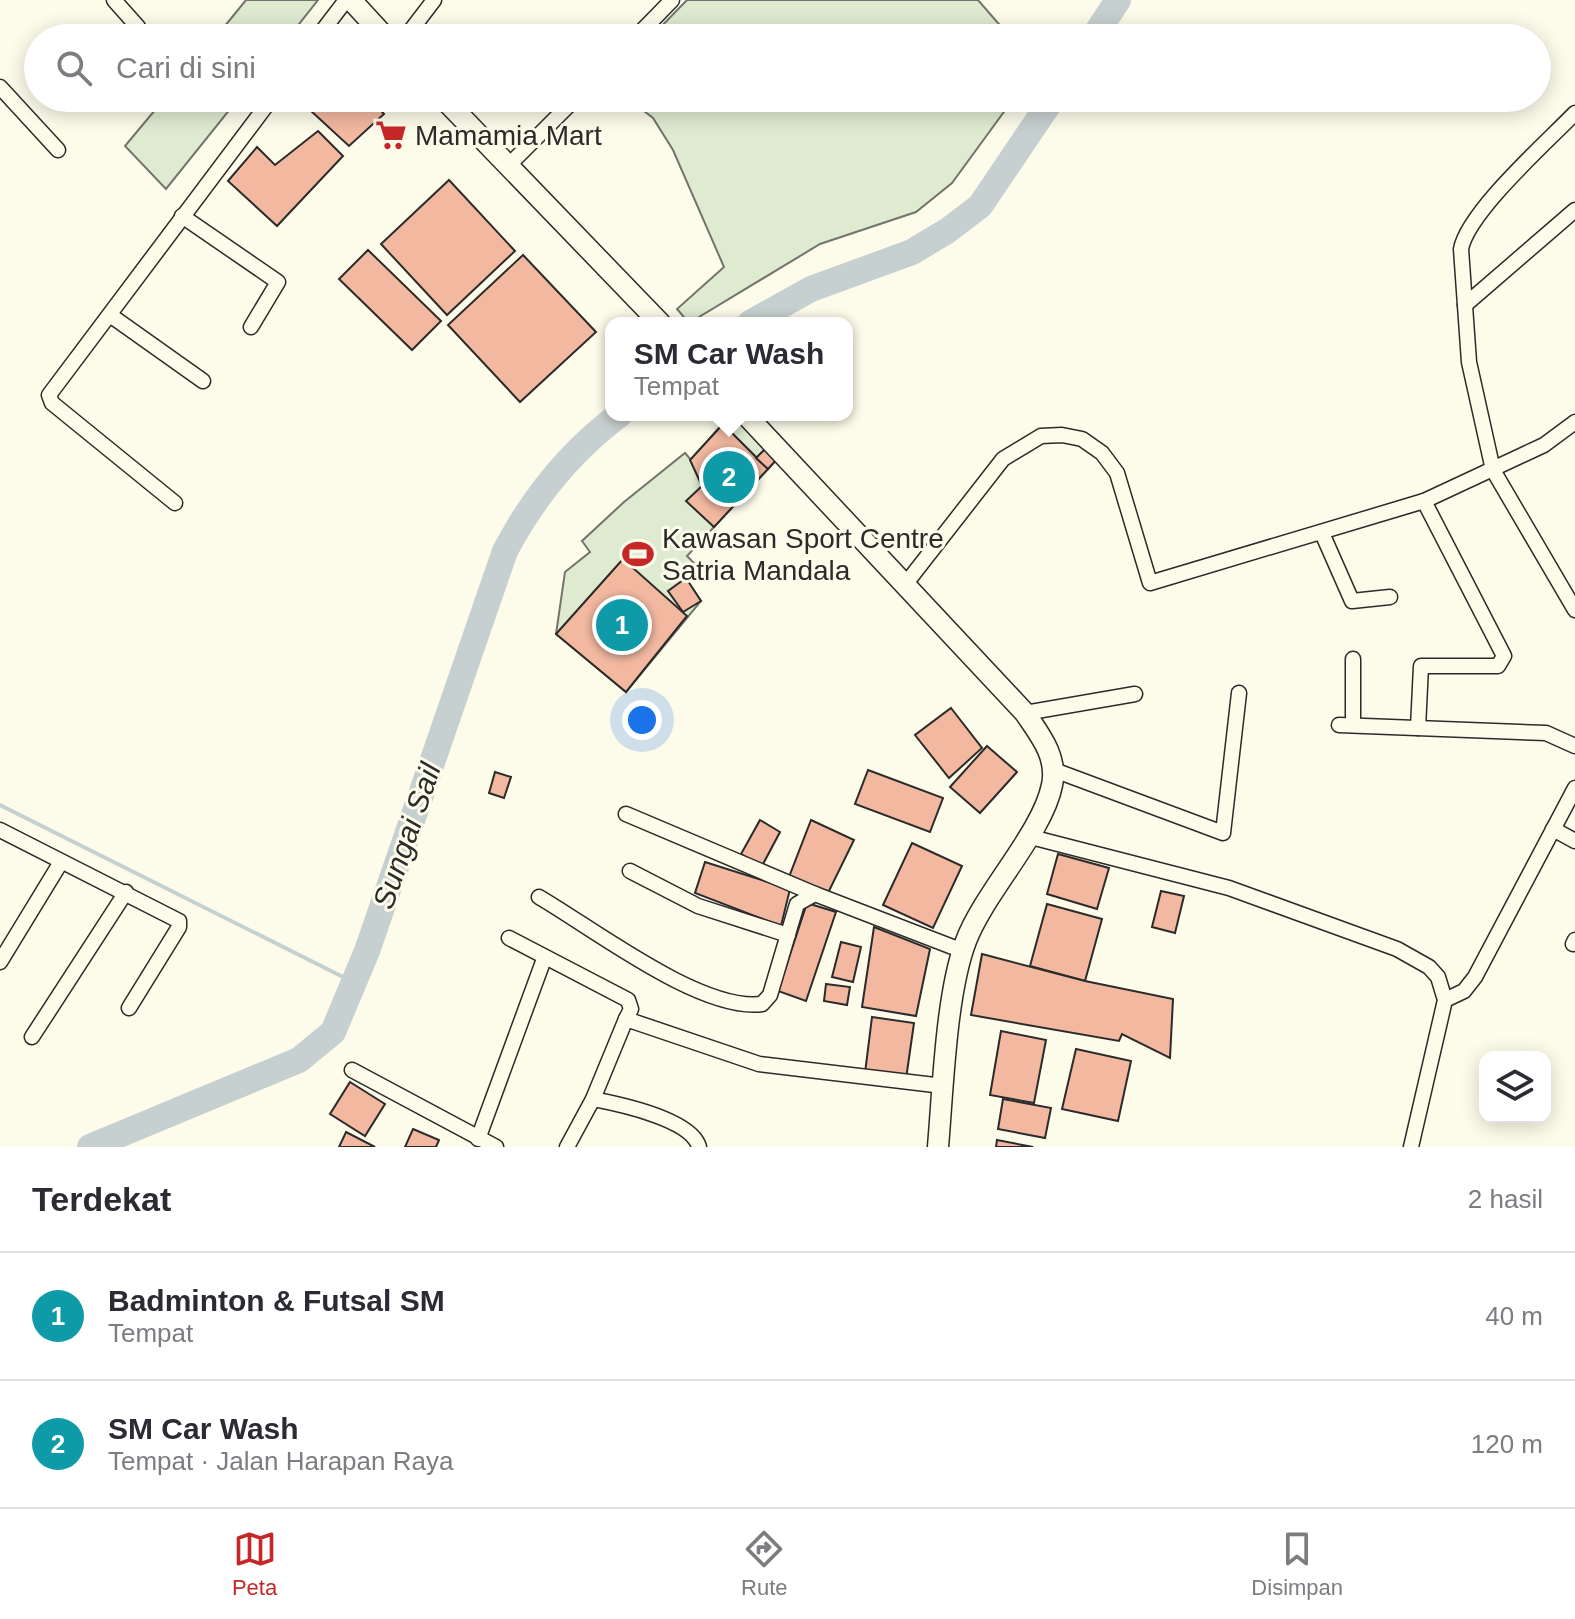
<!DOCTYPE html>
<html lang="id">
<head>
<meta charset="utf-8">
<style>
	body { margin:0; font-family:Arial,sans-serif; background:#f7f7f7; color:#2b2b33 }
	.controls { position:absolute; right:24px; bottom:24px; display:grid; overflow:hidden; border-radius:16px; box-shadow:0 4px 20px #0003 }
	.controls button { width:72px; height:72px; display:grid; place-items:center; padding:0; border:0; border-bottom:2px solid #e1e1e2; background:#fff; color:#2b2b33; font:40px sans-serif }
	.you { position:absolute; left:642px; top:720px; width:28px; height:28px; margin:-20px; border:6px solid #fff; border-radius:50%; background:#1a73e8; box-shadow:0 0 0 12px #1a73e833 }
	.badge { display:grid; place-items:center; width:52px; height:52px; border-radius:50%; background:#c62828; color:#fff; font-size:26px; font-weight:700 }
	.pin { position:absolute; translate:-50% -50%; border:4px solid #fff; box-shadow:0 2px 8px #0006 }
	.popup { position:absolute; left:605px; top:317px; width:248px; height:104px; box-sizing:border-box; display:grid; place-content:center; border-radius:16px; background:#fff; filter:drop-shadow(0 2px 6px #0005); font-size:26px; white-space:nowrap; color:#7c7c81 }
	.popup b { font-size:30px; color:#2b2b33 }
	.popup::after { content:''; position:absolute; left:50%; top:100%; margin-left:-16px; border:16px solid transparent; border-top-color:#fff }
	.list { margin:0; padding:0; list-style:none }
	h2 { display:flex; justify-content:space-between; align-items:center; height:104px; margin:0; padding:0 32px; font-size:34px }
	h2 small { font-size:26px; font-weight:400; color:#7c7c81 }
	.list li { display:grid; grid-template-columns:52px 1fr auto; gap:24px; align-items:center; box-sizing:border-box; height:128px; padding:0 32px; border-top:2px solid #e1e1e2 }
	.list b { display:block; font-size:30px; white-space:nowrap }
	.list p { margin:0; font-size:26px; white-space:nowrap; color:#7c7c81 }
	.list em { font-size:26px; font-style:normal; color:#7c7c81 }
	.icon { flex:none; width:44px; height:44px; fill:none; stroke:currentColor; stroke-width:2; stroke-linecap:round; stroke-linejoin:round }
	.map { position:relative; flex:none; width:1575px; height:1147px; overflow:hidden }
	.search { position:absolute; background:#fff; box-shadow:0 4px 20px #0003; left:24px; right:24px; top:24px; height:88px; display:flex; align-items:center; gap:20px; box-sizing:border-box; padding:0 28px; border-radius:44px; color:#7c7c81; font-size:30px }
	.sheet { height:360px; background:#fff }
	nav { display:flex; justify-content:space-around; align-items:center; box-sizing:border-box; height:112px; border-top:2px solid #e1e1e2; background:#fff; font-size:22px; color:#7c7c81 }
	nav a { display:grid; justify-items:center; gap:4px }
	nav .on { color:#c62828 }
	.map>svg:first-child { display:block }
	.green { fill:#deebd1; stroke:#74746e; stroke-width:2 }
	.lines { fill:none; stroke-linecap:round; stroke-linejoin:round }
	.stream { stroke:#c7d0d0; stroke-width:4 }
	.river { stroke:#c7d0d0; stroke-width:26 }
	.building { fill:#f2b8a0; stroke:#2b2b2b; stroke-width:2 }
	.minor-casing { stroke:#2b2b2b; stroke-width:17 }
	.primary-casing { stroke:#2b2b2b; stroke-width:23 }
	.minor { stroke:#fdfbea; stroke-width:14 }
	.primary { stroke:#fdfbea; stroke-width:20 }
	.labels { text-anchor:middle; stroke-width:6; stroke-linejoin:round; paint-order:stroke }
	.poi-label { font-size:28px; fill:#2b2b2b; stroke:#fdfbea; text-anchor:start }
	.water-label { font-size:30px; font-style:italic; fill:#2b2b2b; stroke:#fdfbea }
</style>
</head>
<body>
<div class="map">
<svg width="1575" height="1147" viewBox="0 0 1575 1147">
	<rect width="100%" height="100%" fill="#fdfbea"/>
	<g class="green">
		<path d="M246,0H318L288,38H215Z"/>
		<path d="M687,0H978L1011,38H650Z"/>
		<path d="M165,98H239L166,189L125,146Z"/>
		<path d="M627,98H1014L952,183L916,212L820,244L689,323L677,309L724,267L673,150L653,118Z"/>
		<path d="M730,415H736L778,458L687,556L696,565L686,579L701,601L626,692L556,634L565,572L590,552L582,541L624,502L685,453L691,460Z"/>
	</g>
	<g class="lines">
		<path class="stream" d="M0,805L353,982"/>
		<g class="river">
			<path d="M1093,38L1118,0"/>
			<path d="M750,323L811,289L912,252L947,231L980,206L1053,98"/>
			<path d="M90,1147L299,1060L333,1032L367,951L505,551C533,498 571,451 619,415"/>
		</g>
	</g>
	<g class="building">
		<path d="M369,98L384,114L349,146L298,99Z"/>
		<path d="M318,131L343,156L277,226L228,181L257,147L275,165Z"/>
		<path d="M449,180L515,251L447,315L381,244Z"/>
		<path d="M368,250L441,321L412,350L339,279Z"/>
		<path d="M523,255L596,332L520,402L448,325Z"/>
		<path d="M723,424L768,469L714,527L686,501L702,486L690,460Z"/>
		<path d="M766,448L778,458L768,469L756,458Z"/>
		<path d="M623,559L687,616L626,692L556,634Z"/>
		<path d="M686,578L701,601L683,612L668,591Z"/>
		<path d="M951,708L982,748L949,778L915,735Z"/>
		<path d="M987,746L1017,772L980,813L950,787Z"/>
		<path d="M868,770L943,798L930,832L855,804Z"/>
		<path d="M495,772L511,777L504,798L489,793Z"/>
		<path d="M760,820L780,832L762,866L741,854Z"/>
		<path d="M811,820L854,840L828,893L789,877Z"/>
		<path d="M912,843L962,866L933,928L883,905Z"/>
		<path d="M1058,854L1109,868L1097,909L1047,894Z"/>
		<path d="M705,862L790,889L781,926L695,893Z"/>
		<path d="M1161,891L1184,896L1175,933L1152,927Z"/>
		<path d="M807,903L836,912L806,1001L778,991Z"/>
		<path d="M1047,904L1102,919L1085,981L1030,966Z"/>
		<path d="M874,927L930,949L916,1016L862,1007Z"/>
		<path d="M841,942L861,947L853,982L832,977Z"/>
		<path d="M982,954L1085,981L1173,999L1170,1058L1122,1034L1119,1041L971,1015Z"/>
		<path d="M826,984L850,987L847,1005L824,1001Z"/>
		<path d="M872,1017L914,1023L906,1079L865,1073Z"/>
		<path d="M1001,1031L1046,1040L1034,1103L990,1095Z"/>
		<path d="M1076,1049L1131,1061L1118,1121L1062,1109Z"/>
		<path d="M350,1082L385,1104L365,1136L330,1114Z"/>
		<path d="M1003,1099L1051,1108L1045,1138L998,1129Z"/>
		<path d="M413,1129L439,1140L436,1147H405Z"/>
		<path d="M346,1132L375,1147H339Z"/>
		<path d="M997,1140L1033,1147H996Z"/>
	</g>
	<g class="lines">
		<defs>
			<g id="minor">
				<path d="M114,0L138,27"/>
				<path d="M317,38L346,0"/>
				<path d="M405,38L434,0"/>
				<path d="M635,38L672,0"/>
				<path d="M0,87L58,150"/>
				<path d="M1575,113C1546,143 1468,212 1461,249L1469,362L1493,470L1575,610"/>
				<path d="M508,166L576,98"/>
				<path d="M182,216L278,282L251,327"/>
				<path d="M1465,305L1575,210"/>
				<path d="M110,315L203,381"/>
				<path d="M175,503L52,403L49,395L272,98"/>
				<path d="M1322,533L1352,601L1390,597"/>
				<path d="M904,586L1003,459L1041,436L1062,435L1082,439L1102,453L1117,473L1150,583L1424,501L1544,445L1575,422"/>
				<path d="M1353,659V725"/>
				<path d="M1025,713L1135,694"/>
				<path d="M1339,725L1546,733L1575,746"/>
				<path d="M1418,728L1421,666H1498L1504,656L1424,501"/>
				<path d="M1054,770L1223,833L1239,693"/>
				<path d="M626,814L815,894"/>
				<path d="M1553,829L1575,841"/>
				<path d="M0,830L179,921V927L129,1008"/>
				<path d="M1027,836L1229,888L1397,949L1429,967L1438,977L1445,1000L1411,1147"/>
				<path d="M630,871L698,906L788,935"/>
				<path d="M539,897C594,929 701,1012 762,1004L770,995L797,904L815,894L963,951"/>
				<path d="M509,938L628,1000L631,1009L626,1019"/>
				<path d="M1573,944L1575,940"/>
				<path d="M0,962L61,862"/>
				<path d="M1445,1000L1464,991L1475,977L1575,788"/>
				<path d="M32,1037L126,892"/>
				<path d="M352,1070L496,1147"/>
				<path d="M593,1099C619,1104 692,1119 699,1147"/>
				<path d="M478,1139L544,959"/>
				<path d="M567,1147L593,1099L626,1019L759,1064L943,1086"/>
			</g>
			<g id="primary">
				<path d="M351,0L386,38"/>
				<path d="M443,98L660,323"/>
				<path d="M746,415L1025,713C1040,735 1058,757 1052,785C1043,832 984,893 966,941C946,993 943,1089 938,1147"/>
			</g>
		</defs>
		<use href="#minor" class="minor-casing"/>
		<use href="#primary" class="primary-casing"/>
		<use href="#minor" class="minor"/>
		<use href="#primary" class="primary"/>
	</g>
	<defs>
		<symbol id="supermarket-bare" viewBox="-9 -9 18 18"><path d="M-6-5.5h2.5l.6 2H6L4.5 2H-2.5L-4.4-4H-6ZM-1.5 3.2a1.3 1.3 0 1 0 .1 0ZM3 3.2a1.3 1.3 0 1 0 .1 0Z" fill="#c62828" stroke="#fdfbea" stroke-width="2.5" paint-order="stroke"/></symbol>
		<symbol id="stadium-bare" viewBox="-9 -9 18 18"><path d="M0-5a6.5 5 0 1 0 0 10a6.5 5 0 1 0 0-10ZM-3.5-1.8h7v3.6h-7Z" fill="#c62828" stroke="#fdfbea" stroke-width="2.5" paint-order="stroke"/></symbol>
	</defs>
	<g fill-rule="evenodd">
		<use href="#supermarket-bare" x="369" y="113" width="44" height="44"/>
		<use href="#stadium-bare" x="616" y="532" width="44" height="44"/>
	</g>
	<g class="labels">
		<g class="poi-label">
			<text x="415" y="145">Mamamia Mart</text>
			<text x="662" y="548">Kawasan Sport Centre<tspan x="662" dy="32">Satria Mandala</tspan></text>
		</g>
		<g class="water-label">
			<text transform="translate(407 836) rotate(-71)" y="10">Sungai Sail</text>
		</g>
	</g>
</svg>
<div class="controls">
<button><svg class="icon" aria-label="layers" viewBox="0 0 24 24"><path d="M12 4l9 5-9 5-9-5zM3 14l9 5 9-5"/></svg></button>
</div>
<div class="you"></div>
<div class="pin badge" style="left:622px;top:625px;background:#0f9aa8">1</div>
<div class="pin badge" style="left:729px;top:477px;background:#0f9aa8">2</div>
<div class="popup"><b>SM Car Wash</b>Tempat</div>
<div class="search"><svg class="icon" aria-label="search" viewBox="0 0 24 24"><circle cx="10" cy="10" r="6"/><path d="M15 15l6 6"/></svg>Cari di sini</div>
</div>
<section class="sheet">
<h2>Terdekat<small>2 hasil</small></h2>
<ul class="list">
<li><span class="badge" style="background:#0f9aa8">1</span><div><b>Badminton &amp; Futsal SM</b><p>Tempat</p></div><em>40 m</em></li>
<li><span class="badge" style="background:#0f9aa8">2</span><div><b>SM Car Wash</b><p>Tempat · Jalan Harapan Raya</p></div><em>120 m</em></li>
</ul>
</section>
<nav>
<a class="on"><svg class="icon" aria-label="map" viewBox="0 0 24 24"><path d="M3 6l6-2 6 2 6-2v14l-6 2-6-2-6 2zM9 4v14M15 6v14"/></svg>Peta</a>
<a><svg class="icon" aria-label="directions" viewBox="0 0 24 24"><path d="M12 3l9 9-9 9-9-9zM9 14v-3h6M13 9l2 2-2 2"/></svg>Rute</a>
<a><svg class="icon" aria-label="saved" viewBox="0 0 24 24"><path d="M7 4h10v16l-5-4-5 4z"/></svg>Disimpan</a>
</nav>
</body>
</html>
